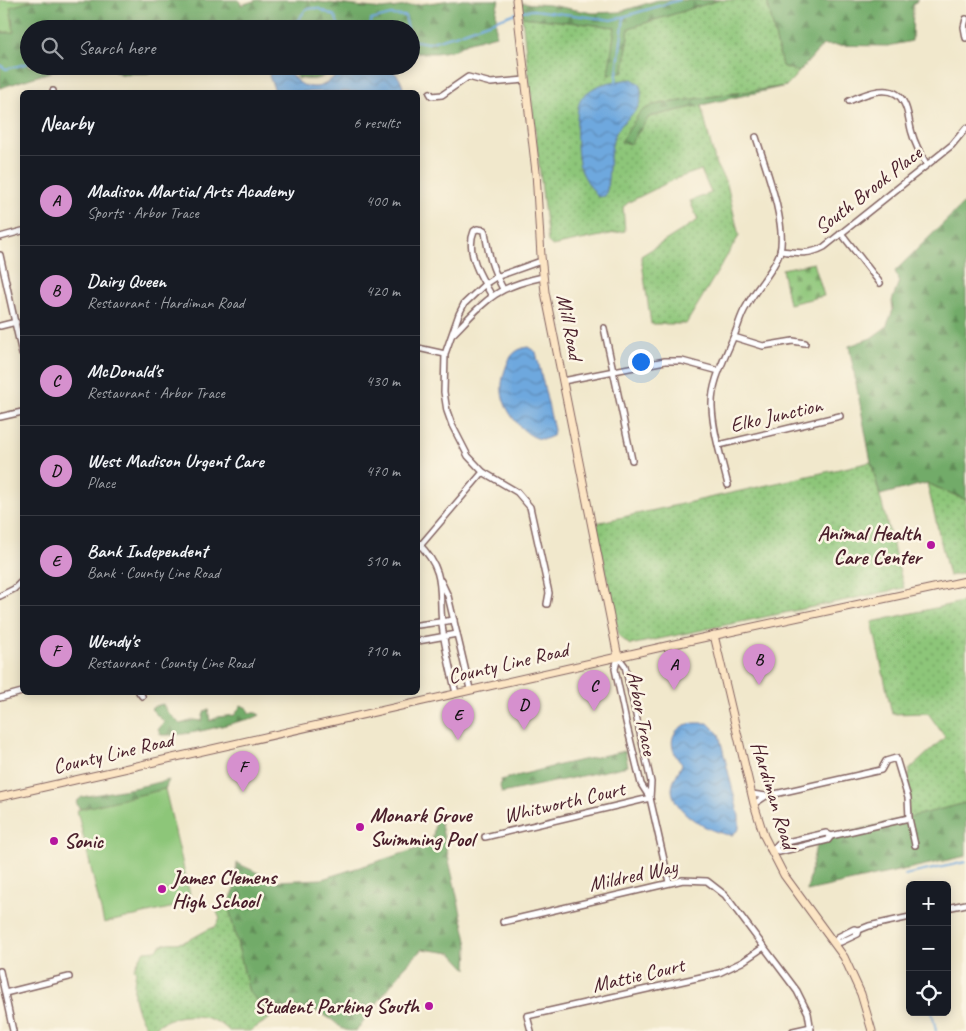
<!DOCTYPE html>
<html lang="en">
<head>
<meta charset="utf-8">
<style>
	body { margin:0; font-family:Caveat,sans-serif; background:#20242c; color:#f1f3f6 }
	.controls { position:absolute; right:15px; bottom:15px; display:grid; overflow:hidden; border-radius:8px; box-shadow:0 2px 12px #0003 }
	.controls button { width:45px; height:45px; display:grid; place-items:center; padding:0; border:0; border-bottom:1px solid #363941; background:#171b24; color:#f1f3f6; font:25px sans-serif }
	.you { position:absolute; left:640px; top:361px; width:18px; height:18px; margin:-12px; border:4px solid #fff; border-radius:50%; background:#1a73e8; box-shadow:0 0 0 8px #1a73e833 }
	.badge { display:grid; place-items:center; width:32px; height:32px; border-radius:50%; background:#d690ce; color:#111; font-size:16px; font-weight:700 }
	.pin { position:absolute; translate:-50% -41px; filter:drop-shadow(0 1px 2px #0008) }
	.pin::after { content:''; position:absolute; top:26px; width:18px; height:15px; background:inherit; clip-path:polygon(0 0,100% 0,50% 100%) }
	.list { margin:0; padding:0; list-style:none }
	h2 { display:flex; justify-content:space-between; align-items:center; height:65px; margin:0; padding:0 20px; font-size:21px }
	h2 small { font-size:16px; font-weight:400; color:#9ea1a6 }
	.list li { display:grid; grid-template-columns:32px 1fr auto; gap:15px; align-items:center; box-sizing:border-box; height:90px; padding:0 20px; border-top:1px solid #363941 }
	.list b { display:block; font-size:19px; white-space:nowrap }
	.list p { margin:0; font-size:16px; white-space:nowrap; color:#9ea1a6 }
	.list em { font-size:16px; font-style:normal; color:#9ea1a6 }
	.icon { flex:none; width:28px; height:28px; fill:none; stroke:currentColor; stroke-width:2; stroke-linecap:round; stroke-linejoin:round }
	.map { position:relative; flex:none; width:966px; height:1031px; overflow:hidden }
	.search { position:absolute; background:#171b24; box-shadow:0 2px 12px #0003; left:20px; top:20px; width:400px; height:55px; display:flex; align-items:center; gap:12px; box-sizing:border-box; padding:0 18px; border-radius:28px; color:#9ea1a6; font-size:19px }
	.panel { position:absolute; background:#171b24; box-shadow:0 2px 12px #0003; left:20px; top:90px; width:400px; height:605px; border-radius:8px }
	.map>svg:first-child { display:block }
	.grass { fill:url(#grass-dots); stroke:#6c7252 }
	.forest { fill:url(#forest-firs); stroke:#5e654a }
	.cemetery { fill:url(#cemetery-stones); stroke:#6c7252 }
	.green { fill:#8dc679; stroke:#6c7252 }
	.water { fill:url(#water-waves); stroke:#5c6484 }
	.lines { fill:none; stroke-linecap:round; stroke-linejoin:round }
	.stream { stroke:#6ea8de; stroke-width:2 }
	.street-casing { stroke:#846563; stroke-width:8 }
	.secondary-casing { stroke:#846563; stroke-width:9 }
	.street { stroke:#fff; stroke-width:5 }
	.secondary { stroke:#fce5c4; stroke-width:7 }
	.poi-dot { fill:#b5179e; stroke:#fcf5e5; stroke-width:2 }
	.labels { text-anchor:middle; stroke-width:5; stroke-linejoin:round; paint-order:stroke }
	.street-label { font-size:21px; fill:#4a1f2b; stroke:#fcf5e5 }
	.poi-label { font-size:21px; font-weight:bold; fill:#4a1f2b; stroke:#fcf5e5; text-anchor:start }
</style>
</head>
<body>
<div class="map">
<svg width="966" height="1031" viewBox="0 0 966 1031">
	<defs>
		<pattern id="grass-dots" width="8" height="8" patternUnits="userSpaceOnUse" patternTransform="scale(1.25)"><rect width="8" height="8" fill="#8dc679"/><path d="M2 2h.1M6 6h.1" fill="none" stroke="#75a063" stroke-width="1.8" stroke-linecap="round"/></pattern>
		<pattern id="forest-firs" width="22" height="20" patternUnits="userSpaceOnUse" patternTransform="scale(1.25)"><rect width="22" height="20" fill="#72ab69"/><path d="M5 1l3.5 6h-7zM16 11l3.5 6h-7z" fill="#608b57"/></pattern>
		<pattern id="cemetery-stones" width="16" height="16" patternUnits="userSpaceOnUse" patternTransform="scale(1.25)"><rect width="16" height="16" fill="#8dc679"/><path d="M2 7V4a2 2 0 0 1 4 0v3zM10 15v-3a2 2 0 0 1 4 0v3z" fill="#75a063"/></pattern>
		<pattern id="water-waves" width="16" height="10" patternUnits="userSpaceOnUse" patternTransform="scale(1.25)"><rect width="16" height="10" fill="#6ea8de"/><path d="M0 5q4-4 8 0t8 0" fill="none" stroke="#5c88b4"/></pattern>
	</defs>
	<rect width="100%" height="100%" fill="#fcf5e5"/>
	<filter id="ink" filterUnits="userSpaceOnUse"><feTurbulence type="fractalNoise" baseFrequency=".02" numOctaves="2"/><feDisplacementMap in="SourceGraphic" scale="10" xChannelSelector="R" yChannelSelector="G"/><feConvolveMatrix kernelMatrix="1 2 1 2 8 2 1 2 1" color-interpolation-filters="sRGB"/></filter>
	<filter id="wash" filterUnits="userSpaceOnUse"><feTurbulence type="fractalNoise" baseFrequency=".0096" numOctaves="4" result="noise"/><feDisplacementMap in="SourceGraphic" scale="20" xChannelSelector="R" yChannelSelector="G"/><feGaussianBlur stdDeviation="1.12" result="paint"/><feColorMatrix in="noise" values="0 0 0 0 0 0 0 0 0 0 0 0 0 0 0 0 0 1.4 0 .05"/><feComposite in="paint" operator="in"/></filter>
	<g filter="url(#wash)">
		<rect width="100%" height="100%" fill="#f1e8cc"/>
		<g class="grass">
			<path d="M719,0H767L782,66L799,72L786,86L653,105L621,141L630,144L649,117L701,105L716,165L727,184L739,236L686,324H651L641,256L698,220L690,201L711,193L701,170L675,179L629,202L623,207L625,231L552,246L548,242L522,17L615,27L609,75L624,70L629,28Z"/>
			<path d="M871,462L904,588L630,645L619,636L596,523Z"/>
			<path d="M927,483L966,500V573L949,576Z"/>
			<path d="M966,601V803L908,818L909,770L945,737L928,713L892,714L872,622Z"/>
			<path d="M228,904L249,992L269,1013V1019L250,1031H229C212,1012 175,1011 156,1027L157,1031H149C134,1009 131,997 136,971L134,969L140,957L145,951L156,950C167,938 173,946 186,941C197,937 204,930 215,927L220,919L217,912L221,905Z"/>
		</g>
		<g class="forest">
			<path d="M34,0H239L241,5L257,0H301L383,9L452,0H499L496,12V35L466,43L455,50L436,53H411V29H29V66H69L0,88V32H14L10,7Z"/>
			<path d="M658,0H719L629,28L624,71L608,75L615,27L522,17L521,3L550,5L593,13L619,12Z"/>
			<path d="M767,0H918L913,5L912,41L888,46L823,45L799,72L782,66Z"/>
			<path d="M107,66H169L148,73L120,74Z"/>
			<path d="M295,66H332L331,71C319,81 312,80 297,78Z"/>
			<path d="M786,86L649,117L630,144L621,142L640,112L653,105Z"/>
			<path d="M966,201V500L927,483L880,495L871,462L849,346L871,338L886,327L893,310L892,301L899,281L895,271Z"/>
			<path d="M163,704L166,710L180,724L194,720L202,721L204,712L208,709L210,721L218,717L235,715L241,705L247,708L249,713H256L260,715L254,718C225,724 190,737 161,735L158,730L164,722L151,709L155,706Z"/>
			<path d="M625,751L628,766L502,793L500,787L501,780L559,765Z"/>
			<path d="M169,780L165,789L83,809L79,808L76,802L82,797L133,788Z"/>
			<path d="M966,803V856L807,891L817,840Z"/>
			<path d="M437,807L468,945L467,969L452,953L422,949L403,969L356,1031C338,1031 342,1026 329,1018C308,1005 291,1005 269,1013L249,992L228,904L234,891L237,863L275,881L322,879L432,844Z"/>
		</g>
		<path class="cemetery" d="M814,263L824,296L789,304L782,269Z"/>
		<g class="green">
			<path d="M0,0H34L10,7L14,32H0Z"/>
			<path d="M165,789L192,903L104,923L77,810Z"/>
		</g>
		<g class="water">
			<path d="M272,66H282C293,74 297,87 313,87C329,88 338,69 349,66C353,65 359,66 364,66C386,66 399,67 404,92H279L275,91L269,76Z"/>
			<path d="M632,79L640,84C647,116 621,114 613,140C609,156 609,174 607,190L605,196L598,197C591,188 584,178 580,167C576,155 575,111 580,101C581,98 585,94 588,92C600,82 617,81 632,79Z"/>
			<path d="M528,347L536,352L554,430L553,436C549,437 546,440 542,439C524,438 503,409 502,392C501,381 504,372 508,362C512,353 519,348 528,347Z"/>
			<path d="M696,723H708L719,734L739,816V829L732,835C711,834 674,813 672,790C672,781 678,773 682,764C671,753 666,733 685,725C688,724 693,723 696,723Z"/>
		</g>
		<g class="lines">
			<g class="stream">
				<path d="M521,11L534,10L612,20L679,0"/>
				<path d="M229,29L242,24L261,29"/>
				<path d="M287,29L299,19L306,9L317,8L335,16L340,29"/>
				<path d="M370,29L371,20L391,15L405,16L408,29"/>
				<path d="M411,40L428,43L455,35L516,13"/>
				<path d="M0,65L6,69L29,63"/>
				<path d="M616,82L624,17"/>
				<path d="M905,875L966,862"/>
				<path d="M932,1012L936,1031"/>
			</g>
		</g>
	</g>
	<g filter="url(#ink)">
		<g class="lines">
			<defs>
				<g id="street">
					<path d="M966,19L964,27L966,38"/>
					<path d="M53,91V92"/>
					<path d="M430,93L432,96L442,95L468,77L491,83L525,80"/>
					<path d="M849,101C865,94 894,81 904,103C909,112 909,124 912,133C915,145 921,155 927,165"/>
					<path d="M841,233L880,283"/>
					<path d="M0,237L22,231"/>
					<path d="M780,251C797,253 809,255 824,247L952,145L966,128"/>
					<path d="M0,255L22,354"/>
					<path d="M541,261L496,277L485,284L464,304L459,314L445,354L444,392L447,411L452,425L468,456L483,472L517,492L530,507L549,593L547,604"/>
					<path d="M492,296C481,278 465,252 474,231L477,229L484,230L485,232C489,257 491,266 503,289"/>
					<path d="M0,326L16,322"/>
					<path d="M604,328L632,460"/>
					<path d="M453,334C486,300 495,287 543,277"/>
					<path d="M734,337L763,346L793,341L805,343"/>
					<path d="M418,348L445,354"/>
					<path d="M563,381L665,361H682L719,371"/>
					<path d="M0,417L22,412"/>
					<path d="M719,445L840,416"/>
					<path d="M728,485C722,460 713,433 712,407C711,383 724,360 733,338C738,328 740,316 746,307C755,289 774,271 780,252C787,223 765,166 756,137"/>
					<path d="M418,543C449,574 437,593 443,632C446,653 451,673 456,693"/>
					<path d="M420,546L483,472"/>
					<path d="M441,581L448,596L470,689"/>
					<path d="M0,596L14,589L22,581"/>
					<path d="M418,625L454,620"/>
					<path d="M418,641L457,634"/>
					<path d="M618,657L625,666L651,782L650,798L669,882"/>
					<path d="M618,657L615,669L626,722L641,784L650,798"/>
					<path d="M139,692L142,696"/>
					<path d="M0,698L22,692"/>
					<path d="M752,794L766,796"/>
					<path d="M754,804L766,796L881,770L886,761L896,758L908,798L909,818"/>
					<path d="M831,836L909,818L915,845"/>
					<path d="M485,837L650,798"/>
					<path d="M770,849L775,848L778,844L826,833L831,836L828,840L779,852L775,848"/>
					<path d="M947,908L966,904"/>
					<path d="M503,922L683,880L707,881L725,895L797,991L808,1013L811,1031"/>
					<path d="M835,943L838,937L854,929L859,930L869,926L910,917"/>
					<path d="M835,943L841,942L858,934L859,930"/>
					<path d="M0,971L13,1031"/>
					<path d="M5,993L69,977"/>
					<path d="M531,1031L527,1016L719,973L742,962L764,947"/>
					<path d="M793,1031L811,1027"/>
				</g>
				<g id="secondary">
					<path d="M516,0L536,172L541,256L545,292L618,657"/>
					<path d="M714,635L754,804L764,836L784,875L844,957L861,994L872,1031"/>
					<path d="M0,797L688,641L966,581"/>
				</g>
			</defs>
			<use href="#street" class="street-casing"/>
			<use href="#secondary" class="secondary-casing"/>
			<use href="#street" class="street"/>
			<use href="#secondary" class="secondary"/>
		</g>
	</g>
	<g class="poi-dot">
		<circle cx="931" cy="545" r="5"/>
		<circle cx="360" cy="827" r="5"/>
		<circle cx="54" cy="841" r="5"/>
		<circle cx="162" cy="889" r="5"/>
		<circle cx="429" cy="1006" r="5"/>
	</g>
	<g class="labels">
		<g class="street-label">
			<text transform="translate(868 190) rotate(-38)" y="7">South Brook Place</text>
			<text transform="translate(570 327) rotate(79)" y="7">Mill Road</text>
			<text transform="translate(776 415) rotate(-13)" y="7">Elko Junction</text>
			<text transform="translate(508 663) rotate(-13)" y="7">County Line Road</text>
			<text transform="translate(642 713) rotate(79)" y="7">Arbor Trace</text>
			<text transform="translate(113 753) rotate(-13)" y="7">County Line Road</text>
			<text transform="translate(774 795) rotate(73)" y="7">Hardiman Road</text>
			<text transform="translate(564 802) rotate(-13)" y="7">Whitworth Court</text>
			<text transform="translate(633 875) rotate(-12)" y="7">Mildred Way</text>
			<text transform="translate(638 975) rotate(-13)" y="7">Mattie Court</text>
		</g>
		<g class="poi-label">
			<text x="921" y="540" text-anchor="end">Animal Health<tspan x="921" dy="24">Care Center</tspan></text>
			<text x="370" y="822">Monark Grove<tspan x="370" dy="24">Swimming Pool</tspan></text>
			<text x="64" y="848">Sonic</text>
			<text x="172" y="884">James Clemens<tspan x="172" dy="24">High School</tspan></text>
			<text x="419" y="1013" text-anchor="end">Student Parking South</text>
		</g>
	</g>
</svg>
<div class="controls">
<button>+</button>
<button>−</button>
<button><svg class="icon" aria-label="locate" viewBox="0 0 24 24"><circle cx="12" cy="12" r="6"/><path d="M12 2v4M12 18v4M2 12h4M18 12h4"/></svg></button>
</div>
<div class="you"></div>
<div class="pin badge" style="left:674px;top:690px">A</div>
<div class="pin badge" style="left:759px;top:685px">B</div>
<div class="pin badge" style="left:594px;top:711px">C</div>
<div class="pin badge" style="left:524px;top:730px">D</div>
<div class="pin badge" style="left:458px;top:740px">E</div>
<div class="pin badge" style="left:243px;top:792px">F</div>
<div class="search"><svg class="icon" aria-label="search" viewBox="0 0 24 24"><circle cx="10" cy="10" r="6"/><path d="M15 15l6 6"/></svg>Search here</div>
<section class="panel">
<h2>Nearby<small>6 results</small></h2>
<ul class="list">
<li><span class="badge">A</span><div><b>Madison Martial Arts Academy</b><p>Sports · Arbor Trace</p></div><em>400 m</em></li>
<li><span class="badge">B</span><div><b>Dairy Queen</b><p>Restaurant · Hardiman Road</p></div><em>420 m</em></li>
<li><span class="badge">C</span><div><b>McDonald's</b><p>Restaurant · Arbor Trace</p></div><em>430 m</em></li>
<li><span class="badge">D</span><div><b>West Madison Urgent Care</b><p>Place</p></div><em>470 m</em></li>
<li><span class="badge">E</span><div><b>Bank Independent</b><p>Bank · County Line Road</p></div><em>510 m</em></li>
<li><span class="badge">F</span><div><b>Wendy's</b><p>Restaurant · County Line Road</p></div><em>710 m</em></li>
</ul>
</section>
</div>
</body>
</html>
